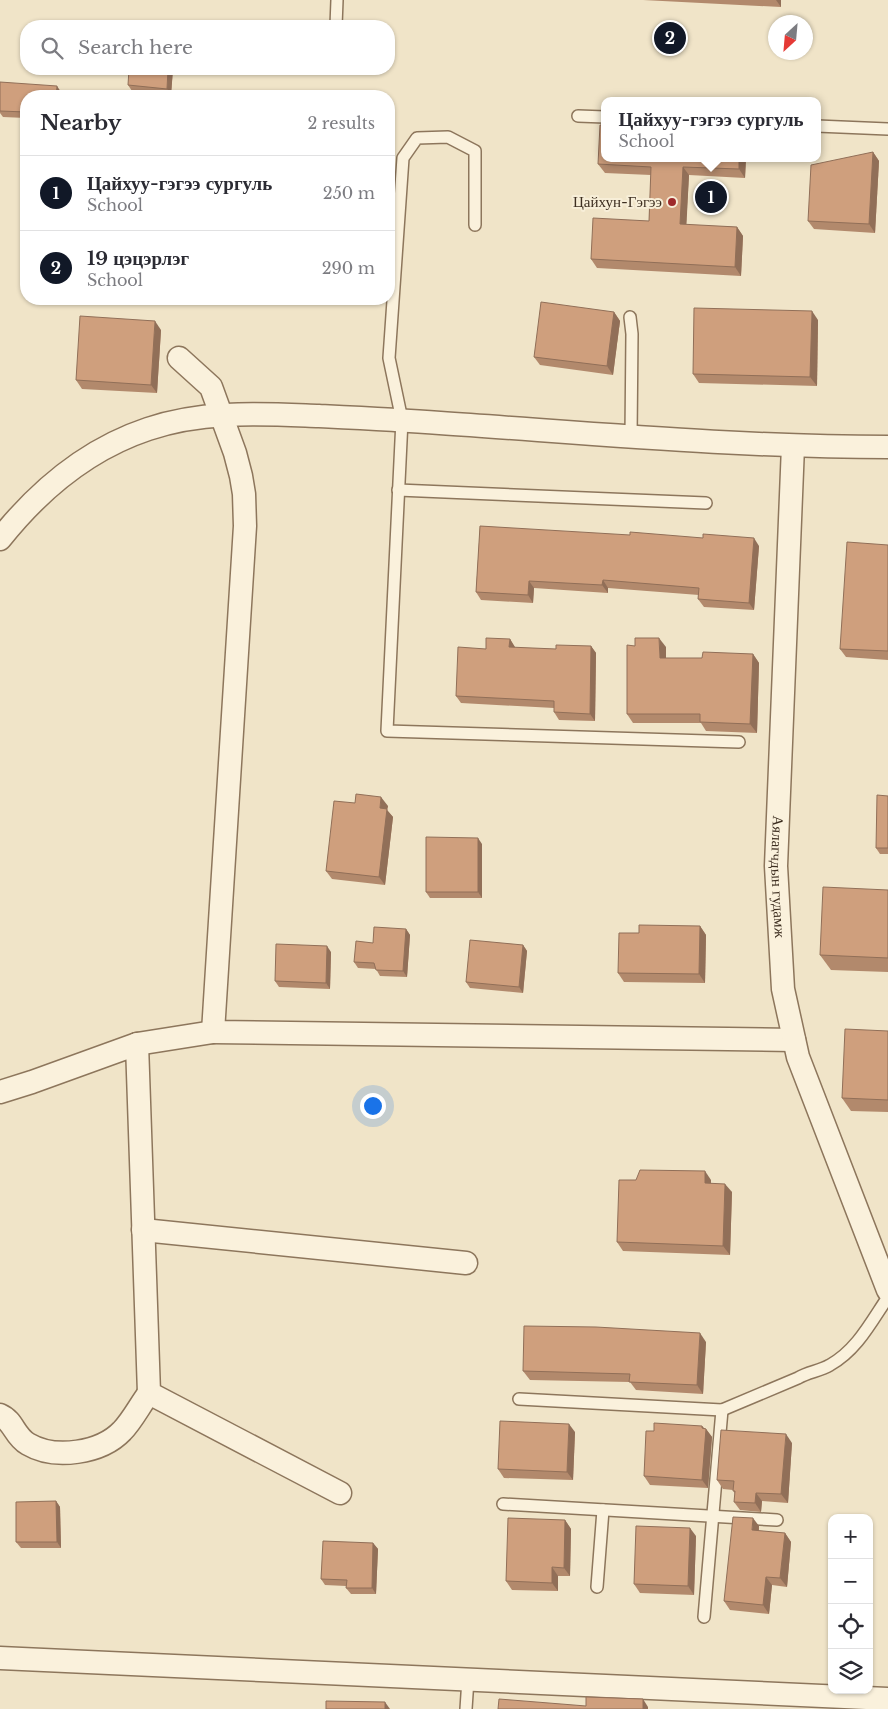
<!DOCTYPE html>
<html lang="en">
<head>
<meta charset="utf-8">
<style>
	body { margin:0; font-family:"Libre Baskerville",serif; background:#f2f2f3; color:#2b2b33 }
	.controls { position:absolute; right:15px; bottom:15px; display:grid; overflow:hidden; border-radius:10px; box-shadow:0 1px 4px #0004 }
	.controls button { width:45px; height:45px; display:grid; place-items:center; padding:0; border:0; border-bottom:1px solid #e1e1e2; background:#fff; color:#2b2b33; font:25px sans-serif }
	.compass { position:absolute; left:768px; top:15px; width:45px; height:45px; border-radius:50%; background:#fff; box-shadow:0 1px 4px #0004; rotate:206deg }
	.you { position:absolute; left:372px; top:1105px; width:18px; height:18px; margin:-12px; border:4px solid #fff; border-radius:50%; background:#1a73e8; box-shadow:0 0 0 8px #1a73e833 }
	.badge { display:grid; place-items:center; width:32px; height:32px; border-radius:50%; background:#111827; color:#fff; font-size:16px; font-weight:700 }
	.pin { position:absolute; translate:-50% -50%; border:2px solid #fff; box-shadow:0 1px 5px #0006 }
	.popup { position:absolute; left:601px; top:97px; width:220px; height:65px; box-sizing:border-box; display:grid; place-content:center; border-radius:10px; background:#fff; filter:drop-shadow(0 1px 4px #0005); font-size:16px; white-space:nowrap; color:#7c7c81 }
	.popup b { font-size:19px; color:#2b2b33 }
	.popup::after { content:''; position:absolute; left:50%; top:100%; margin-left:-10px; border:10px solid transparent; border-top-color:#fff }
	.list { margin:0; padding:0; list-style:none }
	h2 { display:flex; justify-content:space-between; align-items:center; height:65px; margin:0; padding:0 20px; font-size:21px }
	h2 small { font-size:16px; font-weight:400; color:#7c7c81 }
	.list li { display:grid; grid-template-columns:32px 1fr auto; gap:15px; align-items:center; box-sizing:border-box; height:75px; padding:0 20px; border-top:1px solid #e1e1e2 }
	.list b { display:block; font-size:19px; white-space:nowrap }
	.list p { margin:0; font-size:16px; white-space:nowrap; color:#7c7c81 }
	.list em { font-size:16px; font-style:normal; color:#7c7c81 }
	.icon { flex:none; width:28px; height:28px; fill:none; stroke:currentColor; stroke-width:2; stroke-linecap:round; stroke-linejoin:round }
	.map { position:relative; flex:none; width:888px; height:1709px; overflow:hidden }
	.search { position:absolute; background:#fff; box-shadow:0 1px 4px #0004; left:20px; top:20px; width:375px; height:55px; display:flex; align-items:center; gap:12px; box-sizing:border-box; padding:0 18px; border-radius:20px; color:#7c7c81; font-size:19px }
	.panel { position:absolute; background:#fff; box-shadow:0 1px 4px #0004; left:20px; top:90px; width:375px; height:215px; border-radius:20px }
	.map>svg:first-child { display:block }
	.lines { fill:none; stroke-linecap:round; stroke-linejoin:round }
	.service-casing { stroke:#8d765c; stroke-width:14 }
	.minor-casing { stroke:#8d765c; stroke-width:25 }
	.service { stroke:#faf1dc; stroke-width:11 }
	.minor { stroke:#faf1dc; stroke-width:22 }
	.wall { fill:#b2896c }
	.shaded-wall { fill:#916f58 }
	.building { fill:#cf9f7d; stroke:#916f58 }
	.poi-dot { fill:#9e2a2b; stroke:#f7eed8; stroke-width:2 }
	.labels { text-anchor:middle; stroke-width:4; stroke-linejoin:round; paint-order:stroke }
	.poi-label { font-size:15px; fill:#3d2e20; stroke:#f7eed8; text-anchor:end }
	.street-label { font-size:15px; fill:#3d2e20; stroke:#f7eed8 }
</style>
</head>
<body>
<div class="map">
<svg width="888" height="1709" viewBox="0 0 888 1709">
	<rect width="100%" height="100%" fill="#f0e4c8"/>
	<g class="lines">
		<defs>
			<g id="service">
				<path d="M336,26L337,0"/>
				<path d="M578,116L605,117"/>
				<path d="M817,126L888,129"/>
				<path d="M475,225V151L448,137L417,138L403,158L389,358L402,420L387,731L739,742"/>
				<path d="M630,317L632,334L631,436"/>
				<path d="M398,490L706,503"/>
				<path d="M519,1399L722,1410L798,1378C808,1372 820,1371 830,1365C857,1350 871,1322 888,1297"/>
				<path d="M503,1504L777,1520"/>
				<path d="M597,1587L603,1510"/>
				<path d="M704,1617L722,1410"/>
				<path d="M466,1709L468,1679"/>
			</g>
			<g id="minor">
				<path d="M179,358L211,387L235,453L241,476L244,494L245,526L213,1032L794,1040"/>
				<path id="s1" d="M793,446L776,866L783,989L798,1057L888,1290"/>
				<path d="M0,539C39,490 88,449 148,429C203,410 262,414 319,416C359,418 400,420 440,423C589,433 739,447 888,447"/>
				<path d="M137,1044L213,1032"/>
				<path d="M0,1092L32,1082L137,1044L149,1393L340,1493"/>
				<path d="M143,1230L466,1263"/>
				<path d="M0,1415C14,1421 14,1436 28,1444C55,1460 101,1453 122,1431C132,1421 140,1405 149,1393"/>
				<path d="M0,1658L888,1699"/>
			</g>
		</defs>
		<use href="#service" class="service-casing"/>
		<use href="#minor" class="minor-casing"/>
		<use href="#service" class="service"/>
		<use href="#minor" class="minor"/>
	</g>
	<g class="wall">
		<path d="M643,0H781V7Z"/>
		<path d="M173,69L171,95L132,91L128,85Z"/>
		<path d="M0,82L61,92L26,96V118L3,117L0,113Z"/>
		<path d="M873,152L879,161L875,233L814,229L808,221Z"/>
		<path d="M605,158H746L745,178L689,175L686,225L737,227L743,236L741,276L597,268L591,259L649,221L651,175L605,173L598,164Z"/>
		<path d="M614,312L620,321L613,375L540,365L534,357Z"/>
		<path d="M818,320L817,386L699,383L693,374Z"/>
		<path d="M161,330L157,393L82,389L76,380Z"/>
		<path d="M480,526L759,546L754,610L704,607L698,599L699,595L608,588V593L534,588L533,603L481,600L476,592Z"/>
		<path d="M888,545V660L846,657L840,649Z"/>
		<path d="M510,639L515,648L556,649L591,646L596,653L595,721L559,720L554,712V708L461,703L456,696L486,649Z"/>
		<path d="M666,647V658H702L753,654L759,663L757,733L706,731L701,723H633L627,714Z"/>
		<path d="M888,796V854H880L876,848Z"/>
		<path d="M355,803L388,806L387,810L393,817L385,885L332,879L326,871Z"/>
		<path d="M482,844V898H430L426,892Z"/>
		<path d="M888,890V972L831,970L820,955Z"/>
		<path d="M700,926L706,935L705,983L624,982L618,973L639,933Z"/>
		<path d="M406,929L410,935L407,977L380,976L376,969L358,968L354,962L373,943Z"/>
		<path d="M523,945L527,951L523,993L470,988L466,982Z"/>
		<path d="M331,952L330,989L279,987L275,981Z"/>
		<path d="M888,1031V1112L851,1111L842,1098Z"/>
		<path d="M636,1180H711V1183L732,1192L730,1255L623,1251L617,1242Z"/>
		<path d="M706,1342L703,1394L636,1390L630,1382L530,1380L523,1371Z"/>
		<path d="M702,1426L704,1428L706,1429L712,1437L708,1488L650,1485L644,1476L654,1431Z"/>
		<path d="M575,1432L573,1480L504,1478L498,1469Z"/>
		<path d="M792,1443L788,1503L762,1501L761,1512L740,1510L734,1502L735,1494L733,1490L723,1489L717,1480Z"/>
		<path d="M56,1501L60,1507L61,1548H21L16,1542Z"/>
		<path d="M565,1520L571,1529L570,1576H558V1591L512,1590L506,1581Z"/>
		<path d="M759,1526V1531L785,1533L791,1542L787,1587L772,1585L769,1614L730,1610L724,1601Z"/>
		<path d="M696,1536L694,1595L640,1593L634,1584Z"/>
		<path d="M373,1543L378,1549L376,1594H351L346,1588V1586L325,1585L321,1579Z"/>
	</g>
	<g class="shaded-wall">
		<path d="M776,0H781V7Z"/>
		<path d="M168,69H173L171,95L167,89Z"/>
		<path d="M57,86L61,92V96H56Z"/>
		<path d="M873,152L879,161L875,233L869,224Z"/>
		<path d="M739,158H746L745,178L739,169Z"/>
		<path d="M683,167L689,175L686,233L680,224Z"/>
		<path d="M737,227L743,236L741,276L735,267Z"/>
		<path d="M812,311L818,320L817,386L810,377Z"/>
		<path d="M614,312L620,321L613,375L607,366Z"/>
		<path d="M155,321L161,330L157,393L151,385Z"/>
		<path d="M754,538L759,546L754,610L749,603Z"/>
		<path d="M603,580L608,588V593L602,585Z"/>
		<path d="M529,581L534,588L533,603L528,595Z"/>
		<path d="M659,638L666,647V667L660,658Z"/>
		<path d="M510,639L515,647V655L509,647Z"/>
		<path d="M591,646L596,653L595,721L590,714Z"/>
		<path d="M753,654L759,663L757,733L750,724Z"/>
		<path d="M381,797L388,806L387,810L393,817L385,885L379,877L380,808Z"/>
		<path d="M478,838L482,844V898L478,892Z"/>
		<path d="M700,926L706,935L705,983L699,974Z"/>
		<path d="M406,929L410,935L407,977L403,971Z"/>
		<path d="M523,945L527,951L523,993L519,987Z"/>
		<path d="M327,946L331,952L330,989L326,983Z"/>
		<path d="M705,1171L711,1180V1192L705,1183Z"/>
		<path d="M725,1184L732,1192L730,1255L723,1246Z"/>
		<path d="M700,1333L706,1342L703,1394L697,1385Z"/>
		<path d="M569,1424L575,1432L573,1480L567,1472Z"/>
		<path d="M702,1426L706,1431V1429L712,1437L708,1488L702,1480Z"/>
		<path d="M786,1434L792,1443L788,1503L781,1494Z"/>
		<path d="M756,1493L762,1501L761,1512L755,1503Z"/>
		<path d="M56,1501L60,1507L61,1548L57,1542Z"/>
		<path d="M753,1518L759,1526L758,1539L752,1530Z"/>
		<path d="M565,1520L571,1529L570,1576L564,1568Z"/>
		<path d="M690,1528L696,1536L694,1595L688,1586Z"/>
		<path d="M785,1533L791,1542L787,1587L780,1578Z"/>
		<path d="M373,1543L378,1549L376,1594L372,1588Z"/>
		<path d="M552,1567L558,1576V1591L552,1583Z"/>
		<path d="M766,1577L772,1585L769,1614L763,1605Z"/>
		<path d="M643,1699L648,1707V1709H643Z"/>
		<path d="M385,1702L390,1709H385Z"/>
	</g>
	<g class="building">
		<path d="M129,69H168L167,89L128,85Z"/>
		<path d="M0,82L57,86L56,96H26V112L0,111Z"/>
		<path d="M600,125H605V158H739V169L683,167L680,224L737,227L735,267L591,259L593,218L649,221L651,167L598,164Z"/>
		<path d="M873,152L869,224L808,221L811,165Z"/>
		<path d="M541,302L614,312L607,366L534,357Z"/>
		<path d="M694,308L812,311L810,377L693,374Z"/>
		<path d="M80,316L155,321L151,385L76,380Z"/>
		<path d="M480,526L630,535V532L703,538V534L754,538L749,603L698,599L699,588L603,580L602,585L529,581L528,595L476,592Z"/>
		<path d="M847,542L888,545V651L840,649Z"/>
		<path d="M486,638L510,639L509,647L556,649V645L591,646L590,714L554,712V701L456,696L458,647L486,649Z"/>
		<path d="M635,638H659L660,658H702L703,652L753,654L750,724L700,722V714H627V645L635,646Z"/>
		<path d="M356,794L381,797L380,808L387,809L379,877L326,871L334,801L355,803Z"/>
		<path d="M877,795L888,796V848H876Z"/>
		<path d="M426,837L478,838V892H426Z"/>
		<path d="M823,887L888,890V958L820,955Z"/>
		<path d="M639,925L700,926L699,974L618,973L619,933H639Z"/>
		<path d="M374,927L406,929L403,971L376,970L374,963L354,962L356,941L373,943Z"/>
		<path d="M470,940L523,945L519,987L466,982Z"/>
		<path d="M276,944L327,946L326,983L275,981Z"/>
		<path d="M845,1029L888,1031V1100L842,1098Z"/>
		<path d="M640,1170L705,1171V1183L725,1184L723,1246L617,1242L619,1180H636Z"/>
		<path d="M524,1326L596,1327L700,1333L697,1385L629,1382L630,1374L523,1371Z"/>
		<path d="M500,1421L569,1424L567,1472L498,1469Z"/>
		<path d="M654,1423L702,1426V1428L706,1429L702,1480L644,1476L646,1431H654Z"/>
		<path d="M721,1430L786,1434L781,1494L756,1493L755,1503L734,1502L735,1491H733L734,1481L717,1480Z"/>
		<path d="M56,1501L57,1542H16V1502Z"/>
		<path d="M733,1517L753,1518L752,1530L785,1533L780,1578L766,1577L763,1605L724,1601Z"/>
		<path d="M508,1518L565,1520L564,1568L552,1567V1583L506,1581Z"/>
		<path d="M636,1526L690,1528L688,1586L634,1584Z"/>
		<path d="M323,1541L373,1543L372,1588H346L347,1580L321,1579Z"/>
		<path d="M586,1697L643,1699V1709H498L499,1699L586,1706Z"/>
		<path d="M326,1701L385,1702V1709H326Z"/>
	</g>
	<circle class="poi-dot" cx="672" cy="202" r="5"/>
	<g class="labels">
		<g class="poi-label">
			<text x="662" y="207">Цайхун-Гэгээ</text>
		</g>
		<g class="street-label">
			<text dy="5" stroke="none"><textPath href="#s1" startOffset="431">Аялагчдын гудамж</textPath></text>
		</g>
	</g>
</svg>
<div class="controls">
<button>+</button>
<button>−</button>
<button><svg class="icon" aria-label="locate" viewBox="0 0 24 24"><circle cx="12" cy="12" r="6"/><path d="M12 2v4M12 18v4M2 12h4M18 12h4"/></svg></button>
<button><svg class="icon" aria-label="layers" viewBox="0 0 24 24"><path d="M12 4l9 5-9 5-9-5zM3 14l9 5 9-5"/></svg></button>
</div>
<svg class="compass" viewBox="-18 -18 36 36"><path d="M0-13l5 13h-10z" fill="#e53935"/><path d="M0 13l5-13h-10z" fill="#7c7c81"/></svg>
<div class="you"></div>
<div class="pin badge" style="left:711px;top:197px">1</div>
<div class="popup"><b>Цайхуу-гэгээ сургуль</b>School</div>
<div class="pin badge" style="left:670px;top:38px">2</div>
<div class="search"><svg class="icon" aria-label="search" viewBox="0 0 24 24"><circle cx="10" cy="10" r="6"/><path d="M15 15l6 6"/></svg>Search here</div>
<section class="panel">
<h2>Nearby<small>2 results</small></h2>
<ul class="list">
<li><span class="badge">1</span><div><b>Цайхуу-гэгээ сургуль</b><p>School</p></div><em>250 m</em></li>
<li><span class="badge">2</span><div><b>19 цэцэрлэг</b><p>School</p></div><em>290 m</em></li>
</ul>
</section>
</div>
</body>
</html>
